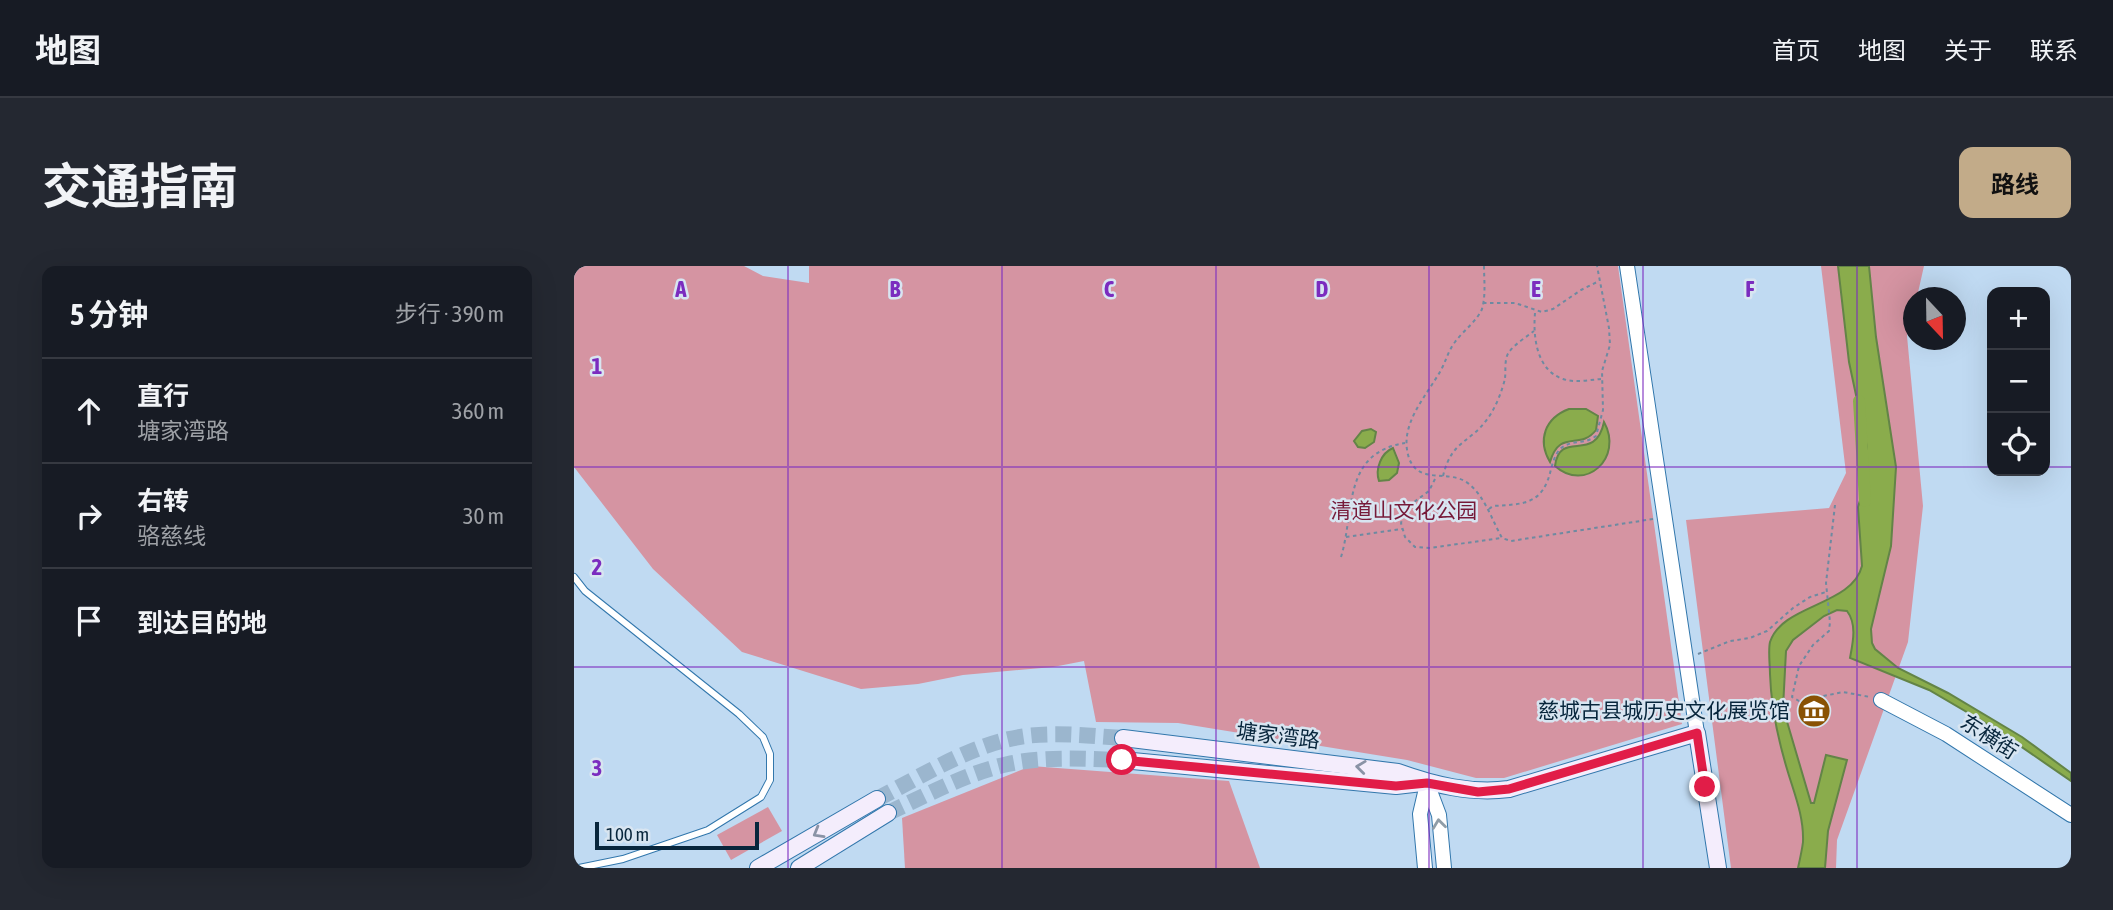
<!DOCTYPE html>
<html lang="zh">
<head>
<meta charset="utf-8">
<style>
	body { margin:0; font-family:"Asap Condensed","Noto Sans SC",sans-serif; background:#242831; color:#f1f3f6 }
	.controls { position:absolute; right:21px; top:21px; display:grid; overflow:hidden; border-radius:14px; box-shadow:0 7px 28px #0002 }
	.controls button { width:63px; height:63px; display:grid; place-items:center; padding:0; border:0; border-bottom:2px solid #363941; background:#171b24; color:#f1f3f6; font:35px sans-serif }
	.compass { position:absolute; left:1329px; top:21px; width:63px; height:63px; border-radius:50%; background:#171b24; box-shadow:0 7px 28px #0002; rotate:158deg }
	.scale { position:absolute; left:21px; bottom:18px; width:164px; box-sizing:border-box; padding-left:7px; border:4px solid #08263c; border-top:0; font-size:19px; line-height:24px; white-space:nowrap; color:#08263c; -webkit-text-stroke:5px #d8e5f1; paint-order:stroke }
	.stop { position:absolute; width:21px; height:21px; margin:-16px; border:5px solid #e11d48; border-radius:50%; background:#fff }
	.stop.end { background:#e11d48; border-color:#fff; box-shadow:0 2px 7px #0008 }
	.list { margin:0; padding:0; list-style:none }
	h2 { display:flex; justify-content:space-between; align-items:center; height:91px; margin:0; padding:0 28px; font-size:30px }
	h2 small { font-size:23px; font-weight:400; color:#9ea1a6 }
	.list li { display:grid; grid-template-columns:46px 1fr auto; gap:21px; align-items:center; box-sizing:border-box; height:105px; padding:0 28px; border-top:2px solid #363941 }
	.list b { display:block; font-size:26px; white-space:nowrap }
	.list p { margin:0; font-size:23px; white-space:nowrap; color:#9ea1a6 }
	.list em { font-size:23px; font-style:normal; color:#9ea1a6 }
	.icon { flex:none; width:38px; height:38px; fill:none; stroke:currentColor; stroke-width:2; stroke-linecap:round; stroke-linejoin:round }
	.map { position:relative; flex:none; width:1497px; height:602px; overflow:hidden; border-radius:14px }
	header { display:flex; align-items:center; gap:42px; box-sizing:border-box; height:98px; padding:0 35px; background:#171b24; border-bottom:2px solid #363941 }
	header strong { font-size:33px }
	nav { display:flex; gap:38px; margin-inline-start:auto; font-size:24px }
	.intro { display:flex; align-items:center; justify-content:space-between; box-sizing:border-box; height:168px; padding:0 42px }
	h1 { margin:0; font-size:49px }
	.button { padding:18px 32px; border-radius:14px; background:#c2ab89; color:#111; font-size:24px; font-weight:700 }
	main { display:flex; gap:42px; padding:0 42px }
	aside { flex:1; background:#171b24; border-radius:14px; box-shadow:0 7px 28px #0002 }
	.map>svg:first-child { display:block }
	.green { fill:#d594a2 }
	.water { fill:#8aac4c; stroke:#638447; stroke-width:2 }
	.lines { fill:none; stroke-linecap:round; stroke-linejoin:round }
	.canal { stroke:#8aac4c; stroke-width:12 }
	.secondary-tunnel { stroke:#9bb6ce; stroke-width:16; stroke-dasharray:16 8; stroke-linecap:butt }
	.service-casing { stroke:#3277ac; stroke-width:8 }
	.tertiary-casing { stroke:#3277ac; stroke-width:16 }
	.secondary-casing { stroke:#3277ac; stroke-width:18 }
	.path { stroke:#6e8aa1; stroke-width:2; stroke-dasharray:3.5 3.5; stroke-linecap:butt }
	.service { stroke:#fff; stroke-width:6 }
	.tertiary { stroke:#fff; stroke-width:14 }
	.secondary { stroke:#f4edfc; stroke-width:16 }
	.oneway { stroke:#8a93a6 }
	.oneway2 { stroke:#909da7 }
	.route { stroke:#e11d48; stroke-width:9 }
	.grid { fill:none; stroke:#7b2cbf; stroke-width:2; stroke-opacity:0.55 }
	.labels { text-anchor:middle; stroke-width:5; stroke-linejoin:round; paint-order:stroke }
	.park-label { font-size:21px; fill:#761a39; stroke:#d8e5f1 }
	.poi-label { font-size:21px; fill:#08263c; stroke:#d8e5f1; text-anchor:end }
	.street-label { font-size:21px; fill:#08263c; stroke:#d8e5f1 }
	.grid-label { font-size:23px; text-anchor:middle; font-weight:bold; fill:#7b2cbf; stroke:#d8e5f1; stroke-width:5; stroke-linejoin:round; paint-order:stroke }
</style>
</head>
<body>
<header>
<strong>地图</strong>
<nav><a>首页</a><a>地图</a><a>关于</a><a>联系</a></nav>
</header>
<div class="intro"><h1>交通指南</h1><a class="button">路线</a></div>
<main>
<aside>
<h2>5 分钟<small>步行 · 390 m</small></h2>
<ul class="list">
<li><svg class="icon" aria-label="ahead" viewBox="0 0 24 24"><path d="M12 20V5M6 11l6-6 6 6"/></svg><div><b>直行</b><p>塘家湾路</p></div><em>360 m</em></li>
<li><svg class="icon" aria-label="right" viewBox="0 0 24 24"><path d="M7 20v-9h11M14 6l5 5-5 5"/></svg><div><b>右转</b><p>骆慈线</p></div><em>30 m</em></li>
<li><svg class="icon" aria-label="arrive" viewBox="0 0 24 24"><path d="M6 21V4h12l-3 4 3 4H6"/></svg><div><b>到达目的地</b></div></li>
</ul>
</aside>
<div class="map">
<svg width="1497" height="602" viewBox="0 0 1497 602">
	<rect width="100%" height="100%" fill="#c0daf2"/>
	<g class="green">
		<path d="M0,0H170L189,10L235,17V0H1044L1108,458L930,512H902L833,494L604,457L522,456L510,395L479,401L389,409L344,418L287,423L168,386L79,303L0,201Z"/>
		<path d="M1247,0H1350L1343,31L1339,32V44L1333,70L1349,240L1334,376L1263,574L1262,602H1157L1112,254L1255,242L1272,207Z"/>
		<path d="M457,500L655,515L686,602H331L328,552Z"/>
		<path d="M194,541L208,565L157,594L143,569Z"/>
	</g>
	<g class="water">
		<path d="M1264,0H1295L1302,71L1322,201L1317,280L1297,363L1298,377L1301,383L1324,402L1374,427L1448,471L1497,507V515L1420,462L1355,424L1276,392C1279,376 1283,358 1273,345L1263,344L1250,350L1219,374L1212,385L1209,442L1237,537H1240L1252,489L1273,494L1254,565L1251,602H1224C1226,593 1228,584 1229,576C1230,550 1220,527 1213,503C1204,473 1197,440 1196,408C1196,399 1194,385 1196,376C1208,338 1278,340 1288,300L1284,241L1293,210V181L1275,96Z"/>
		<path d="M995,143H1012L1024,150L1022,164C1006,185 986,162 976,196C963,174 971,152 995,143Z"/>
		<path d="M1030,156C1050,192 1011,227 981,200C986,162 1021,199 1030,156Z"/>
		<path d="M797,163L802,166L800,176L791,182L784,181L780,175L788,165Z"/>
		<path d="M819,182L825,197L823,207L815,214L805,215C801,203 807,187 819,182Z"/>
	</g>
	<g class="lines">
		<path class="canal" d="M1285,135L1291,235"/>
		<g class="secondary-tunnel">
			<path d="M303,533C350,509 399,477 452,470C484,466 517,470 549,472"/>
			<path d="M314,547C353,529 393,507 434,498C471,490 510,493 548,494"/>
		</g>
		<defs>
			<path id="service" d="M0,311L11,325L165,448L189,471L196,488V514L187,531L134,564L49,593L5,602"/>
			<g id="tertiary">
				<path d="M1053,0L1123,467"/>
				<path d="M1307,434L1372,468L1497,549"/>
				<path d="M853,517L865,549L870,602"/>
				<path d="M851,602L846,548L853,518"/>
			</g>
			<g id="secondary">
				<path d="M549,472L824,506C860,519 897,528 935,523L1123,467L1144,602"/>
				<path d="M548,494L822,520L848,517"/>
				<path d="M184,602L303,533"/>
				<path d="M225,602L314,547"/>
			</g>
		</defs>
		<use href="#service" class="service-casing"/>
		<use href="#tertiary" class="tertiary-casing"/>
		<use href="#secondary" class="secondary-casing"/>
		<g class="path">
			<path d="M910,0C910,14 912,29 908,43C903,55 889,65 881,76C874,85 872,95 867,104C852,131 824,159 835,192C845,220 876,202 895,218C911,231 918,254 928,272L937,275L1079,253"/>
			<path d="M909,37H941L968,46L979,43L1007,24L1025,15"/>
			<path d="M961,47C959,70 962,104 989,113C1001,117 1015,114 1027,113"/>
			<path d="M869,210C878,173 896,178 914,152C921,143 929,123 931,112C932,104 930,93 935,86C941,78 952,71 960,65"/>
			<path d="M861,213L855,225L832,242L827,257L831,271L841,281L856,282L927,272"/>
			<path d="M1261,239L1252,317L1256,356L1255,365L1239,379L1225,400L1218,431L1225,435L1269,426L1296,431"/>
			<path d="M915,243L919,240C950,238 969,239 977,203C979,196 981,189 986,183C997,173 1011,179 1022,170L1029,144L1028,105L1036,79L1035,62L1023,0"/>
			<path d="M772,271L828,263"/>
			<path d="M767,291C781,245 768,187 831,177"/>
			<path d="M1124,388L1156,375L1176,372L1193,365L1219,342L1236,331L1252,326"/>
		</g>
		<use href="#service" class="service"/>
		<use href="#tertiary" class="tertiary"/>
		<use href="#secondary" class="secondary"/>
	</g>
	<defs><path id="oneway-chevron" d="M-2-3.5L2.5 0L-2 3.5" fill="none" stroke-width="1.6" stroke-linecap="round" stroke-linejoin="round" transform="scale(1.75)"/></defs>
	<g class="oneway">
		<use href="#oneway-chevron" transform="translate(787 501) rotate(-173)"/>
		<use href="#oneway-chevron" transform="translate(244 567) rotate(150)"/>
	</g>
	<use class="oneway2" href="#oneway-chevron" transform="translate(865 558) rotate(-97)"/>
	<g class="lines">
		<path class="route" d="M548,494L822,520L853,517L904,526L935,523L1123,467L1131,521"/>
	</g>
	<path class="grid" d="M214,0V602M428,0V602M642,0V602M855,0V602M1069,0V602M1283,0V602M0,201H1418M1471,201H1497M0,401H1497"/>
	<defs>
		<symbol id="museum-disc" viewBox="-11 -11 22 22"><circle r="9.5" fill="#895204" stroke="#d8e5f1"/><path d="M0-6L6-3V-2H-6V-3ZM-5-1h2V3h-2ZM-1-1h2V3h-2ZM3-1h2V3H3ZM-6 4H6V6H-6Z" fill="#fff"/></symbol>
	</defs>
	<g fill-rule="evenodd">
		<use href="#museum-disc" x="1221" y="426" width="38" height="38"/>
	</g>
	<g class="labels">
		<g class="park-label">
			<text x="830" y="252">清道山文化公园</text>
		</g>
		<g class="poi-label">
			<text x="1216" y="452">慈城古县城历史文化展览馆</text>
		</g>
		<g class="street-label">
			<text transform="translate(704 470) rotate(7)" y="7">塘家湾路</text>
			<text transform="translate(1415 471) rotate(33)" y="7">东横街</text>
		</g>
	</g>
	<g class="grid-label">
		<text x="107" y="31">A</text>
		<text x="321" y="31">B</text>
		<text x="535" y="31">C</text>
		<text x="748" y="31">D</text>
		<text x="962" y="31">E</text>
		<text x="1176" y="31">F</text>
		<text x="23" y="108">1</text>
		<text x="23" y="309">2</text>
		<text x="23" y="510">3</text>
	</g>
</svg>
<div class="controls">
<button>+</button>
<button>−</button>
<button><svg class="icon" aria-label="locate" viewBox="0 0 24 24"><circle cx="12" cy="12" r="6"/><path d="M12 2v4M12 18v4M2 12h4M18 12h4"/></svg></button>
</div>
<svg class="compass" viewBox="-18 -18 36 36"><path d="M0-13l5 13h-10z" fill="#e53935"/><path d="M0 13l5-13h-10z" fill="#9ea1a6"/></svg>
<div class="scale">100 m</div>
<div class="stop" style="left:548px;top:494px"></div>
<div class="stop end" style="left:1131px;top:521px"></div>
</div>
</main>
</body>
</html>
